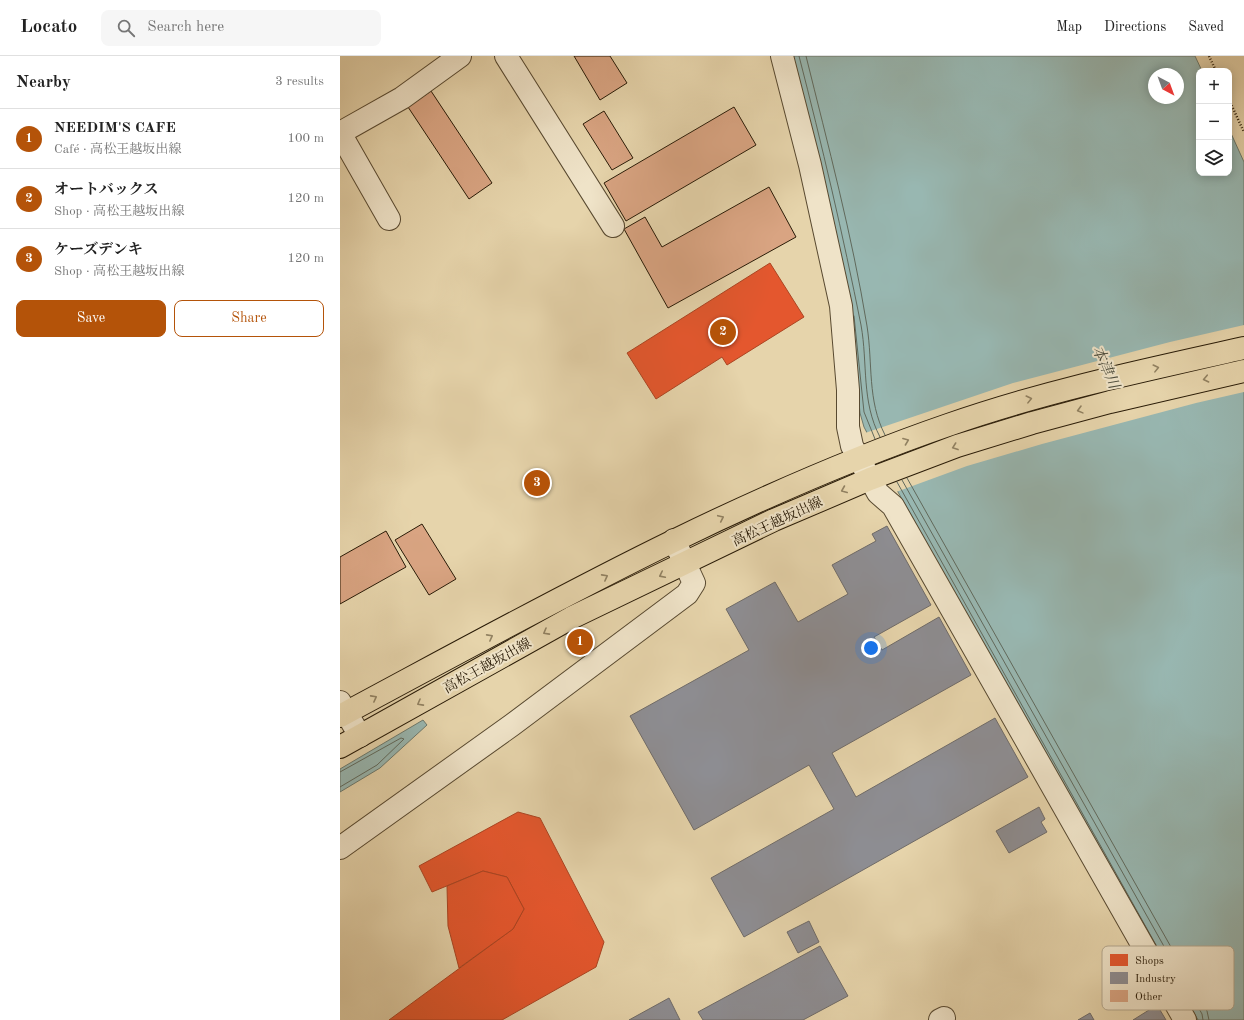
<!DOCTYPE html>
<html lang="en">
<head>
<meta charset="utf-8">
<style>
	body { margin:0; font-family:"Old Standard TT","Noto Serif JP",serif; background:#f6f6f6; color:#222 }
	.controls { position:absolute; right:12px; top:12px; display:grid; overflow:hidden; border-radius:8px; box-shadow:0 2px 10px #0003 }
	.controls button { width:36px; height:36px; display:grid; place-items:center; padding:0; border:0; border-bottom:1px solid #e0e0e0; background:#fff; color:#222; font:20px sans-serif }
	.compass { position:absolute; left:808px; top:12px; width:36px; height:36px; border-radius:50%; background:#fff; box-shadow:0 2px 10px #0003; rotate:139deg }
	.you { position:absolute; left:531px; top:592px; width:14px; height:14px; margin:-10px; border:3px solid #fff; border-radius:50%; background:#1a73e8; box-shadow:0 0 0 6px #1a73e833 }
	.badge { display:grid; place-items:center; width:26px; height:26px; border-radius:50%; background:#b45309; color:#fff; font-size:13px; font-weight:700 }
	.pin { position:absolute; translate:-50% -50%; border:2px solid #fff; box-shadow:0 1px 4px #0006 }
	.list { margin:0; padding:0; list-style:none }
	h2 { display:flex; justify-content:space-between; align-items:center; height:52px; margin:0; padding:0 16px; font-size:17px }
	h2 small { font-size:13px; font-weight:400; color:#767676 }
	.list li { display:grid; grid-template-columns:26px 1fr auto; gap:12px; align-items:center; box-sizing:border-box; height:60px; padding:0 16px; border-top:1px solid #e0e0e0 }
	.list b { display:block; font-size:15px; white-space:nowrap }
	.list p { margin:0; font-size:13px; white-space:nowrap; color:#767676 }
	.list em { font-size:13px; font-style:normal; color:#767676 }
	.actions { display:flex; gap:8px; padding:12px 16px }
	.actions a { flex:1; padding:9px 0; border:1px solid #b45309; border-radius:8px; text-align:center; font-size:14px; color:#b45309 }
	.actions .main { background:#b45309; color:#fff }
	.icon { flex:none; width:22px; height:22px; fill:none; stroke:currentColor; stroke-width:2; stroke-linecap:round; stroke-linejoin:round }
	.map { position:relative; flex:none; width:904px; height:964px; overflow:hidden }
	header { display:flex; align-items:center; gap:24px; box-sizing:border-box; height:56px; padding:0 20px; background:#fff; border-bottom:1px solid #e0e0e0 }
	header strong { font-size:19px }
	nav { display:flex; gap:22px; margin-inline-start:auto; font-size:14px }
	.search { width:280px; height:36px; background:#f6f6f6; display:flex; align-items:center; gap:10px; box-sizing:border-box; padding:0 14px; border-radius:8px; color:#767676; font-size:15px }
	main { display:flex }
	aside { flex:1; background:#fff }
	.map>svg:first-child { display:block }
	.water { fill:#98b7b1; stroke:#6c796d; fill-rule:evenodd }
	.pier { fill:#e6d4ab }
	.shops { fill:#e4572e; stroke:#ac4522 }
	.industry { fill:#8d8d92; stroke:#6f6b68 }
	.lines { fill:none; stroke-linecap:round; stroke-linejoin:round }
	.shore { stroke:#60695c; stroke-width:1 }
	.building { fill:#d9a482; stroke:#291b07 }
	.street-casing { stroke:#584930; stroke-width:24 }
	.primary-casing { stroke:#291b07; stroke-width:24 }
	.path { stroke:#291b07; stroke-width:2.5; stroke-dasharray:1 2; stroke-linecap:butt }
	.street { stroke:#efe3c8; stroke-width:22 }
	.primary { stroke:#e6d4ab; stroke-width:22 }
	.oneway { stroke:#918161 }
	.labels { text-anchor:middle; stroke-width:4; stroke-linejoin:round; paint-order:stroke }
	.street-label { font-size:14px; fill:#291b07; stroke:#efe3c8 }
	.water-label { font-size:15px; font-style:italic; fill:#4a4a3a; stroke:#efe3c8 }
	.key { fill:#efe3c8; stroke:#b4a78e; stroke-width:1 }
	.key-label { font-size:11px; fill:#291b07 }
</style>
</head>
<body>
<header>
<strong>Locato</strong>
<div class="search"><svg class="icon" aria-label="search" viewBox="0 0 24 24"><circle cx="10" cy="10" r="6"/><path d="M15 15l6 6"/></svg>Search here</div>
<nav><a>Map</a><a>Directions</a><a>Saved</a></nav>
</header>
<main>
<aside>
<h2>Nearby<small>3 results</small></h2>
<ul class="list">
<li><span class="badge">1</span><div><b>NEEDIM'S CAFE</b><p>Café · 高松王越坂出線</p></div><em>100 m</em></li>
<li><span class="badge">2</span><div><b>オートバックス</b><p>Shop · 高松王越坂出線</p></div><em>120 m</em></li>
<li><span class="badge">3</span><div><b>ケーズデンキ</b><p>Shop · 高松王越坂出線</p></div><em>120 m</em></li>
</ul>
<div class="actions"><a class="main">Save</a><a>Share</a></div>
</aside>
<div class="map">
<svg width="904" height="964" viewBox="0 0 904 964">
	<rect width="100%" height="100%" fill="#e6d4ab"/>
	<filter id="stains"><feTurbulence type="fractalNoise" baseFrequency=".005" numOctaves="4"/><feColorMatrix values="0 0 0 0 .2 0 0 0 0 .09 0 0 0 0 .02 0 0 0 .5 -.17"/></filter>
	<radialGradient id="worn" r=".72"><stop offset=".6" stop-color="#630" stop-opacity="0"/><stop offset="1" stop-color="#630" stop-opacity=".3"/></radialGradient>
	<g class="water">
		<path d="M450,0H855L862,15H859V117H889V73L904,106V964H855L558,436L524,371L520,357L512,273ZM814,18H838V42H814Z"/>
		<path d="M83,664L87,669L40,712L0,736V713Z"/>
	</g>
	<path class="pier" d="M904,269V336L856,347L702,388L627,410L556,436L525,377L673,327L830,286Z"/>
	<g class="shops">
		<path d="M430,207L464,261L387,309L382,301L316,343L287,297Z"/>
		<path d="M178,756L200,762L264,886L256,911L162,964H49L173,873L184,853L167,821L143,815L92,836L79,810Z"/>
		<path d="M143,815L167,821L184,853L173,873L119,912L108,870L107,830Z"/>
	</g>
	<g class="industry">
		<path d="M547,470L591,549L534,581L542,594L599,561L631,619L492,697L516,741L655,662L688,721L404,881L371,822L494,753L469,709L354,774L290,660L409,594L386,553L435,526L458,566L508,538L492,509L536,485L532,478Z"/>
		<path d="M699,751L705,763L701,766L707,776L669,797L656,775Z"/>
		<path d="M469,865L479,886L458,897L447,876Z"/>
		<path d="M480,890L508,940L463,964H363L358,956Z"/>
		<path d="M329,942L340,964H289Z"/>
		<path d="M817,949L826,964H793Z"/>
		<path d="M750,957L754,964H738Z"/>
	</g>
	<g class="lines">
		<g class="shore">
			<path d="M459,0C482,89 503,179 521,269C528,308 521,345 540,381"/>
			<path d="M466,0C488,89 512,179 527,270C533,308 527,344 545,379"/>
			<path d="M514,260L524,356L535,383"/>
			<path d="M567,422L867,955L869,964"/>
			<path d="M562,424L862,958L863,964"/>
			<path d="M557,426L858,964"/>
			<path d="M0,716L61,682L64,683L37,709L0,731"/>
		</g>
	</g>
	<g class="building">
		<path d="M234,0H270L287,27L260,44Z"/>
		<path d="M91,35L152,127L129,143L68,51Z"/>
		<path d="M394,51L416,89L286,165L264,127Z"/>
		<path d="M264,55L293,102L272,114L243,68Z"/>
		<path d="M429,131L456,181L328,252L284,173L305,161L322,191Z"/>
		<path d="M82,468L116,523L89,539L55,484Z"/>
		<path d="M46,475L66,511L0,548V501Z"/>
	</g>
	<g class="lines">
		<defs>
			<g id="street">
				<path d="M166,0L273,170"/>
				<path d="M442,0L470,109L501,250L508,334V371L512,390L538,437L553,450L845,964"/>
				<path d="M0,77L62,42L120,0"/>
				<path d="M0,77L49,163"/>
				<path d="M0,646L20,680"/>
				<path d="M0,792L172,669L347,538L354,527L334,484"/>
				<path d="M600,964L604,962"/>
			</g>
			<g id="primary">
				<path d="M0,660C198,554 396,442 608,369C705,335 805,314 904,292"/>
				<path d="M0,691L231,562L434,464L530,423L617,390L692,367L770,346L904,315"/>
			</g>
		</defs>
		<use href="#street" class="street-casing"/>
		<use href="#primary" class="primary-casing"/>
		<g class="path">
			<path d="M869,0L876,15"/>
			<path d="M889,44L904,76"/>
		</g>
		<use href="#street" class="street"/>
		<use href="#primary" class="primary"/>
	</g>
	<defs><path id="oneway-chevron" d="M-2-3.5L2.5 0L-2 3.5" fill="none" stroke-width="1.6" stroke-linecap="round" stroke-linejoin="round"/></defs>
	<g class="oneway">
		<use href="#oneway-chevron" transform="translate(816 312) rotate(-14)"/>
		<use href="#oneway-chevron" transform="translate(866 323) rotate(168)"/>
		<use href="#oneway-chevron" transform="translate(689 343) rotate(-14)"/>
		<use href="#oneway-chevron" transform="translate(740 354) rotate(165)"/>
		<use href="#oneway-chevron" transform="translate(566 385) rotate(-21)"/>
		<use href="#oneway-chevron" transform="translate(615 391) rotate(160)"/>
		<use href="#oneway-chevron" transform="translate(504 434) rotate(157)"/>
		<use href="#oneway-chevron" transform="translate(381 462) rotate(-25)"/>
		<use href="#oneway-chevron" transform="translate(322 519) rotate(154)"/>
		<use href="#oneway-chevron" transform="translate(265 521) rotate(-28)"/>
		<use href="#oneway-chevron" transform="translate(206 576) rotate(151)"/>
		<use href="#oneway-chevron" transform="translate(150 581) rotate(-28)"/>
		<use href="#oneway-chevron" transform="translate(34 642) rotate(-28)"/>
		<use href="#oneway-chevron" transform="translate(80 647) rotate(151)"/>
	</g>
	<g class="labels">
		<g class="street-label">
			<text transform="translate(437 465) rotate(-25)" y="5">高松王越坂出線</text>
			<text transform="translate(147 609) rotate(-29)" y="5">高松王越坂出線</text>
		</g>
		<g class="water-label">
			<text transform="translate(766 311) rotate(66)" y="5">本津川</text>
		</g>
	</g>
	<rect x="762" y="890" width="132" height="64" rx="6" class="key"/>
	<rect x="770" y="898" width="18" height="12" fill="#e4572e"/>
	<rect x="770" y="916" width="18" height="12" fill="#8d8d92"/>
	<rect x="770" y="934" width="18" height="12" fill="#d9a482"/>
	<g class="key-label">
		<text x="795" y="908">Shops</text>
		<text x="795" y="926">Industry</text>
		<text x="795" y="944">Other</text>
	</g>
	<rect width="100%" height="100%" filter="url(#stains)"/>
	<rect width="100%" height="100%" fill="url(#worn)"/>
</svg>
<div class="controls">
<button>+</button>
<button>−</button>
<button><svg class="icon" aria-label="layers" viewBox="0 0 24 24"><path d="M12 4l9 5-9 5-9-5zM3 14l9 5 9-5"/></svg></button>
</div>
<svg class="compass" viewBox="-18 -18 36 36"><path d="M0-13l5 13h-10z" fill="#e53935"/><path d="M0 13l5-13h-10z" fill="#767676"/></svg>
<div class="you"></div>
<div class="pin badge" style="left:240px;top:586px">1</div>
<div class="pin badge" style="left:383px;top:276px">2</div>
<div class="pin badge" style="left:197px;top:427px">3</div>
</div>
</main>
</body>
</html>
